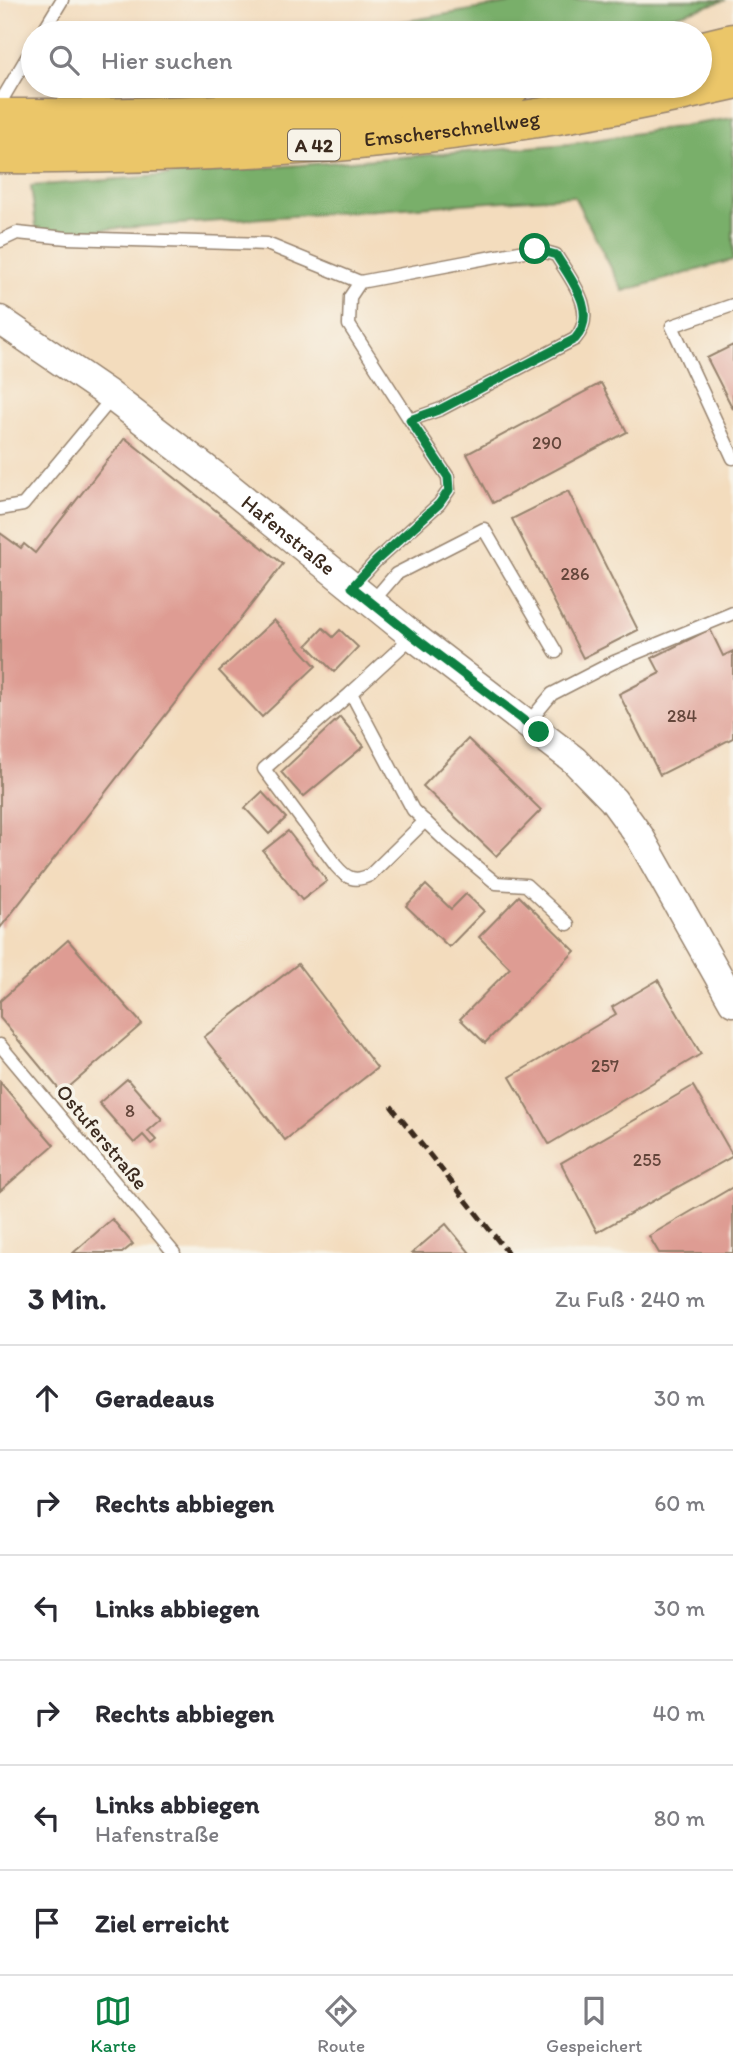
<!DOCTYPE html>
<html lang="de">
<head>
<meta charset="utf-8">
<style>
	body { margin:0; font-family:Itim,sans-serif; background:#f7f7f7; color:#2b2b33 }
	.stop { position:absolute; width:21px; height:21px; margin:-16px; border:5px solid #0b8043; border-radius:50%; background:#fff }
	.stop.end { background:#0b8043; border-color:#fff; box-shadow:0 2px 7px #0008 }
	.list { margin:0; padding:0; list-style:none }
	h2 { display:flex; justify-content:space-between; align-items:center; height:91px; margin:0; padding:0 28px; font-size:30px }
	h2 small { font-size:23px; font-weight:400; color:#7c7c81 }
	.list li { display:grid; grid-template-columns:46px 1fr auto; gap:21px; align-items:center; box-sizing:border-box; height:105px; padding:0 28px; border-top:2px solid #e1e1e2 }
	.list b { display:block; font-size:26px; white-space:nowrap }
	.list p { margin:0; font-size:23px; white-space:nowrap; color:#7c7c81 }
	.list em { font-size:23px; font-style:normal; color:#7c7c81 }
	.icon { flex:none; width:38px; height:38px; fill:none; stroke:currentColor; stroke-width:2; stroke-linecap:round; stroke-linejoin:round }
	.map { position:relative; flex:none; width:733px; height:1253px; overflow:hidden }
	.search { position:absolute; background:#fff; box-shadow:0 4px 10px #0003; left:21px; right:21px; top:21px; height:77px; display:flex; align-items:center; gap:18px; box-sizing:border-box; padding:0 24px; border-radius:38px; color:#7c7c81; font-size:26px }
	.sheet { height:721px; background:#fff }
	nav { display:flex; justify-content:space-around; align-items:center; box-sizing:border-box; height:98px; border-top:2px solid #e1e1e2; background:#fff; font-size:19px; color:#7c7c81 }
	nav a { display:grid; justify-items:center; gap:4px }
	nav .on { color:#0b8043 }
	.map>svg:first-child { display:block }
	.forest { fill:#79af6b; stroke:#5a6c44; stroke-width:2 }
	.building { fill:#de9c93 }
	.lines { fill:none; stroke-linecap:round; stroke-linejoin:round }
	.service-casing { stroke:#97836e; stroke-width:15 }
	.tertiary-casing { stroke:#97836e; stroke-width:31 }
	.motorway-casing { stroke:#97836e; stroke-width:41 }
	.service { stroke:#fff; stroke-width:12 }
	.tertiary { stroke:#fff; stroke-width:28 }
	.motorway { stroke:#ebc669; stroke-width:38 }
	.rail { stroke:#3b2a1e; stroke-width:5; stroke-dasharray:10 5; stroke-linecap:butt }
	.route { stroke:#0b8043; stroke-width:9 }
	.labels { text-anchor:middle; stroke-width:7; stroke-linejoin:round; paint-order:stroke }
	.number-label { font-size:18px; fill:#64463b }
	.shield { fill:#f7f3e8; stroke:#73665b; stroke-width:2 }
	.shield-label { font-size:19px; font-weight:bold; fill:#3b2a1e }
	.street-label { font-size:21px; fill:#3b2a1e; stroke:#f7f3e8 }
</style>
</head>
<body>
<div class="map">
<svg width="733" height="1253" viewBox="0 0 733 1253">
	<rect width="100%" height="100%" fill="#f7f3e8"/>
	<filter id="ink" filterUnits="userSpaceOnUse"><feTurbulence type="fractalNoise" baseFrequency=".0143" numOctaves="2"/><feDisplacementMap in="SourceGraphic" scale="14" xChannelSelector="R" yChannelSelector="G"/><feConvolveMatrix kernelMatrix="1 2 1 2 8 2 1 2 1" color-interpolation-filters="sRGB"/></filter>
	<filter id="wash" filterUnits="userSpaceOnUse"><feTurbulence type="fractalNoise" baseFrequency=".00686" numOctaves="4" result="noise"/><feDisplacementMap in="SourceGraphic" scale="28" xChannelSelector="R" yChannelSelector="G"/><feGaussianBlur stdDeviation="1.57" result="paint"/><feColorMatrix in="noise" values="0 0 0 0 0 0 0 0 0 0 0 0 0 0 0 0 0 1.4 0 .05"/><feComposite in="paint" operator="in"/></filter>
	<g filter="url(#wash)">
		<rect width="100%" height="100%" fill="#f3dcbd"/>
		<g class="forest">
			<path d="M529,0H726L677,15L598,33H387L389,24Z"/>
			<path d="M733,118V260L623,291L574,196L37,234L31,186L569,144Z"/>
		</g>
		<g id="blocks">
			<g class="building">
				<path d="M733,345V409L707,358Z"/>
				<path d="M601,383L627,432L493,503L467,454Z"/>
				<path d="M125,438L283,564L0,928V533L21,548L24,544L35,553Z"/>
				<path d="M568,491L638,630L583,658L512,519Z"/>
				<path d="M274,620L316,666L262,717L219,671Z"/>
				<path d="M323,628L333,637L340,630L358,647L334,672L307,645Z"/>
				<path d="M710,629L723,656L733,651V738L660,775L619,694L660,673L652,658Z"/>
				<path d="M340,717L364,746L303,797L281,772Z"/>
				<path d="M468,739L541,810L496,856L423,786Z"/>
				<path d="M262,792L286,818L269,834L245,808Z"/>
				<path d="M288,831L327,881L302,900L263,851Z"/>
				<path d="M426,885L451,909L466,894L484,911L449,947L406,906Z"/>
				<path d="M519,896L575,951L485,1043L460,1019L510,968L479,937Z"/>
				<path d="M68,940L142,1024L62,1093L0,1018V1001Z"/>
				<path d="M298,964L377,1068L285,1140L204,1037Z"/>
				<path d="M658,980L701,1054L549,1144L510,1077L616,1014L612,1007Z"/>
				<path d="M127,1079L162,1119L148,1131L156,1140L151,1144L143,1135L134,1143L99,1103Z"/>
				<path d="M0,1082L54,1145L0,1191Z"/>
				<path d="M693,1086L733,1156L597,1232L561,1163Z"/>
				<path d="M733,1187V1253H659L649,1236Z"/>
				<path d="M112,1219L133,1244L122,1253H73Z"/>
				<path d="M446,1224L470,1253H412Z"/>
			</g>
		</g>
	</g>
	<g filter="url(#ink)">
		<use href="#blocks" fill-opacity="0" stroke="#97836e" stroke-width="2"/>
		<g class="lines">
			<defs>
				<g id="service">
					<path d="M42,33L62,0"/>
					<path d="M0,103L33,47"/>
					<path d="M0,241L17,233L67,238L267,244L360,282"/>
					<path d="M733,305L672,326L733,458"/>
					<path d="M0,509L23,505L113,397"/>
					<path d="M352,587L376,561L439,504L449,490L448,477L410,420L441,409L575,339C599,312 571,280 556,255L535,249L360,282L350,297L349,325L410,420"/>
					<path d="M372,602L396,574L484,529L556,652"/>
					<path d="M413,636L351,693L413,810L449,844L496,883L526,885L568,924"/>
					<path d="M351,693L264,769L336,866C347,879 355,882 370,875L425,821"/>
					<path d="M528,723L552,694L614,662L733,613"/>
					<path d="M0,1045L174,1253"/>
				</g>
				<g id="tertiary">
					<path id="s1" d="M0,320L107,393L214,475L413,636L574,760L613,800L640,837L733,1002"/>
				</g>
				<g id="motorway">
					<path d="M700,51L733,43"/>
					<path d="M0,118C171,119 342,112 511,86"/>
					<path id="s2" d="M0,154C248,156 491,137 733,80"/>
				</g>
			</defs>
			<use href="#service" class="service-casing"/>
			<use href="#tertiary" class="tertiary-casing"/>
			<use href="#motorway" class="motorway-casing"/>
			<use href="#service" class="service"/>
			<use href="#tertiary" class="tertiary"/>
			<use href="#motorway" class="motorway"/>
			<path class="rail" d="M391,1106L508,1253"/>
		</g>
	</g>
	<g class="lines" filter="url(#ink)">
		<path class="route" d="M535,249L556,255C571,280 599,312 575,339L441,409L410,420L448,477L449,490L439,504L376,561L352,587L413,636L539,732"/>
	</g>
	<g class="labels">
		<g class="number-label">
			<text x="547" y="449">290</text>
			<text x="575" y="580">286</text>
			<text x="682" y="722">284</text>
			<text x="605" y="1072">257</text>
			<text x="130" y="1117">8</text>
			<text x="647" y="1166">255</text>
		</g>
		<rect class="shield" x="288" y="129.5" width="52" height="31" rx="5"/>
		<g class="shield-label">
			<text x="314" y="152">A 42</text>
		</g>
		<g class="street-label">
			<text dy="7" stroke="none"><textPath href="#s2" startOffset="453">Emscherschnellweg</textPath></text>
			<text dy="7" stroke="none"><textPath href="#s1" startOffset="360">Hafenstraße</textPath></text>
			<text transform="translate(102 1137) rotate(50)" y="7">Ostuferstraße</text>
		</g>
	</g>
</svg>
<div class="stop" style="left:535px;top:249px"></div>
<div class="stop end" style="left:539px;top:732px"></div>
<div class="search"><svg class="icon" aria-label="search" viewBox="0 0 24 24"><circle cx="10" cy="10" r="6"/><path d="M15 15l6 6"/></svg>Hier suchen</div>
</div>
<section class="sheet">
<h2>3 Min.<small>Zu Fuß · 240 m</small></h2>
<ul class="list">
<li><svg class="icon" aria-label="ahead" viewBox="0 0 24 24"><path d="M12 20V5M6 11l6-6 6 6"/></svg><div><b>Geradeaus</b></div><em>30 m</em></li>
<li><svg class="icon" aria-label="right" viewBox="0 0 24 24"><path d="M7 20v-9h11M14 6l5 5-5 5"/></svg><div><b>Rechts abbiegen</b></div><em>60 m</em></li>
<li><svg class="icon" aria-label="left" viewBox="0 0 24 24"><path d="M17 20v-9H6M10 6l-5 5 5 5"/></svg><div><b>Links abbiegen</b></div><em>30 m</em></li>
<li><svg class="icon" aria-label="right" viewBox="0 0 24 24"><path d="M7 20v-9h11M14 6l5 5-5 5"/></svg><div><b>Rechts abbiegen</b></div><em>40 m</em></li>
<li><svg class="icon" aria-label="left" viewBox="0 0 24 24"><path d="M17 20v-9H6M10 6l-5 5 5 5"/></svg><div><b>Links abbiegen</b><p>Hafenstraße</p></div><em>80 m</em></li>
<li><svg class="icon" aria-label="arrive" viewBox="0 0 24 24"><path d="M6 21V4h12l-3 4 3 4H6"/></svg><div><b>Ziel erreicht</b></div></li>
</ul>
</section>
<nav>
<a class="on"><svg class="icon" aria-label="map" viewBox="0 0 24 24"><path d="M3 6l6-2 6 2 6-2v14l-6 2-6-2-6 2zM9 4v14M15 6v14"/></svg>Karte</a>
<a><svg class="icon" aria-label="directions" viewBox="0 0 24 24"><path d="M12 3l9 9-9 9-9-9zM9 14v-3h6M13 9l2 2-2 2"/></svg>Route</a>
<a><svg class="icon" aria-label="saved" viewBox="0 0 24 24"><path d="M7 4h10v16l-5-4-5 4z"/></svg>Gespeichert</a>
</nav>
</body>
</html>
